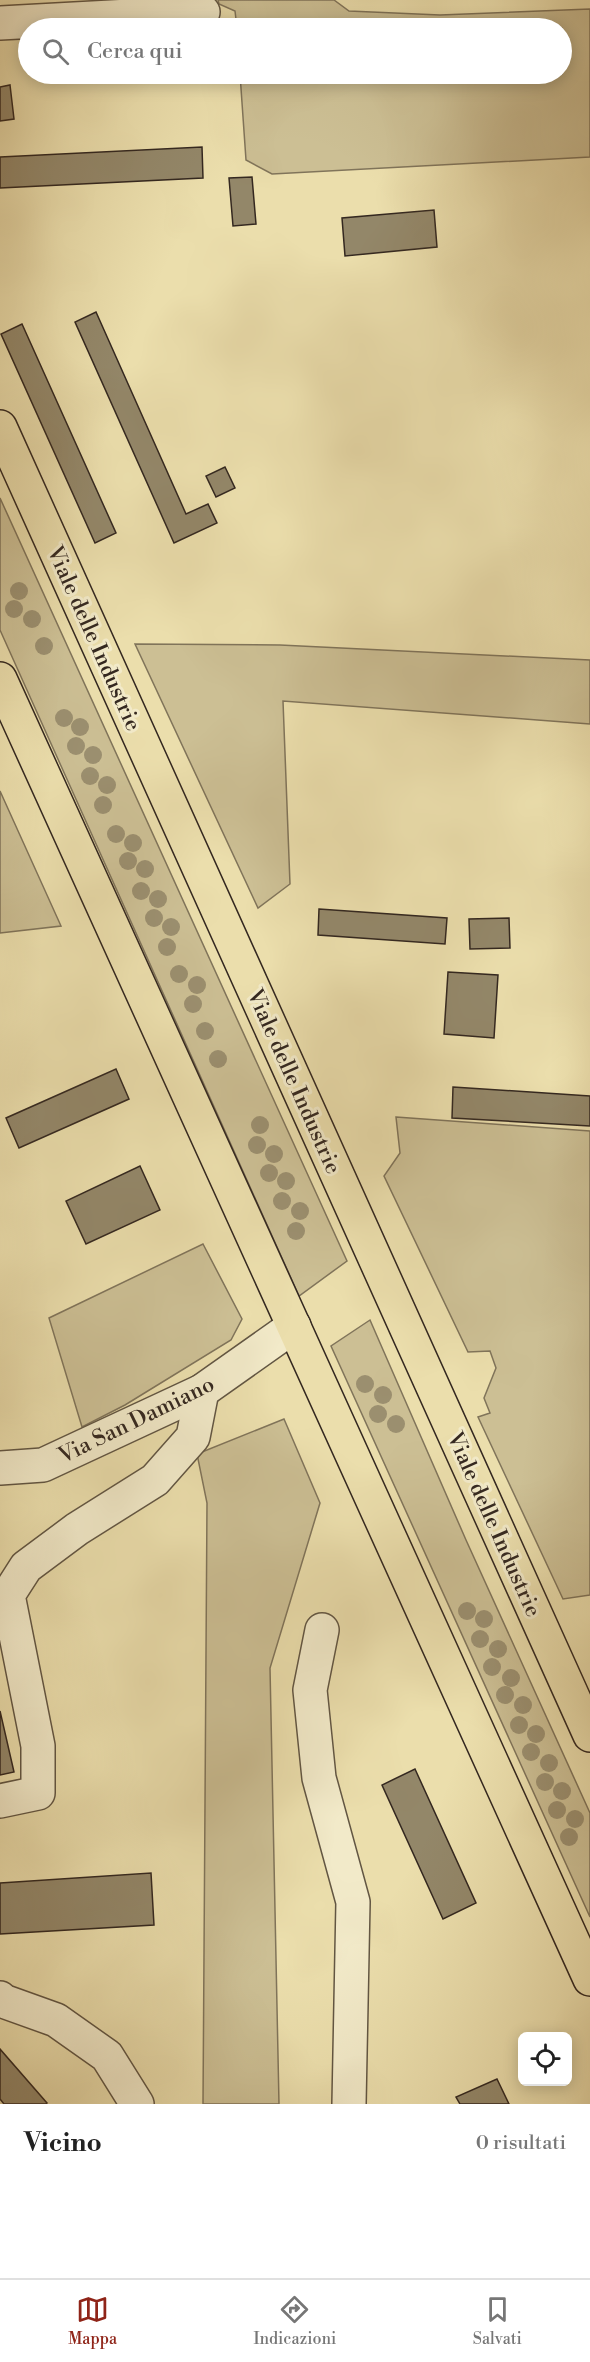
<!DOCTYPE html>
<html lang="it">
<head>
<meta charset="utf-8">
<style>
	body { margin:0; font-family:"Libre Bodoni",serif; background:#f6f6f6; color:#222 }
	.controls { position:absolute; right:18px; bottom:18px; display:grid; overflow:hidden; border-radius:9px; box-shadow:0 3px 15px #0003 }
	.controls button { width:54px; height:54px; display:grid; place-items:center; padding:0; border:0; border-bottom:2px solid #e0e0e0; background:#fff; color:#222; font:30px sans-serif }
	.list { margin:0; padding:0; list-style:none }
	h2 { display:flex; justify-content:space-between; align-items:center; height:78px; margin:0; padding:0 24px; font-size:26px }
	h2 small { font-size:20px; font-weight:400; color:#767676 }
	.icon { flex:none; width:33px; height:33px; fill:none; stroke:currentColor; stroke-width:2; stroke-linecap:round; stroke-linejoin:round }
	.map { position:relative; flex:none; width:590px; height:2104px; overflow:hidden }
	.search { position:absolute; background:#fff; box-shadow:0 3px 15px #0003; left:18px; right:18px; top:18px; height:66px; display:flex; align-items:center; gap:15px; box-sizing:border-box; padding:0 21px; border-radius:33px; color:#767676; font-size:22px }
	.sheet { height:174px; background:#fff }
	nav { display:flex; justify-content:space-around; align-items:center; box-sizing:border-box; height:84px; border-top:2px solid #e0e0e0; background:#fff; font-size:16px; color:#767676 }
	nav a { display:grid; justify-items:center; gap:3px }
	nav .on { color:#8f2418 }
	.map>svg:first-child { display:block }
	.green { fill:#ccbf94; stroke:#80745a; stroke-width:1.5 }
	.building { fill:#938769; stroke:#342820; stroke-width:1.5 }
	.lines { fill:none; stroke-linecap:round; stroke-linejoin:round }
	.minor-casing { stroke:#625643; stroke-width:36 }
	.major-casing { stroke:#342820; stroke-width:36 }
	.minor { stroke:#f2eac9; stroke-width:33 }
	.major { stroke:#ebdeac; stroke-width:33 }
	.tree { fill:#9b8f6f }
	.labels { text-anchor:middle; stroke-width:6; stroke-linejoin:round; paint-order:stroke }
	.street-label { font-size:22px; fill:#342820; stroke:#f2eac9 }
</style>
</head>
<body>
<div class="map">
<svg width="590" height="2104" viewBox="0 0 590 2104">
	<rect width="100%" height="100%" fill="#ebdeac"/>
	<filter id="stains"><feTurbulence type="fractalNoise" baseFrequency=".00333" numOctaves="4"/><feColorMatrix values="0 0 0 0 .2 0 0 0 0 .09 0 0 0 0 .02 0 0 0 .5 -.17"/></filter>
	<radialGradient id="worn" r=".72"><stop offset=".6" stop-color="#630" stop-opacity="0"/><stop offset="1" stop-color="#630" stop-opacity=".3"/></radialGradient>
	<g class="green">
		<path d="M218,0H334L349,11L440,15L590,9V157L272,174L246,160L240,74H562V28H237L235,11L219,4Z"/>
		<path d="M0,498L347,1261L299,1296L0,630Z"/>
		<path d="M135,644L280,645L590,660V724L283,701L290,884L258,908Z"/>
		<path d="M0,791L61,926L0,933Z"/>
		<path d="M396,1117L590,1131V1595L563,1599L478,1417L490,1413L484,1398L496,1368L490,1351L468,1352L384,1176L400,1153Z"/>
		<path d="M203,1244L242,1319L231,1340L125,1405L82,1427L49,1318Z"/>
		<path d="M370,1320L466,1540L590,1813V1917L331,1346Z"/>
		<path d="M284,1419L320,1503L270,1668L279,2104H203L207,1503L197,1454Z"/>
	</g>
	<g class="building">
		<path d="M229,26V28H164Z"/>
		<path d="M10,85L14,119L0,121V87Z"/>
		<path d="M202,147L203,178L0,188V157Z"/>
		<path d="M252,177L256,224L233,226L229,178Z"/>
		<path d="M434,210L437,247L345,256L342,218Z"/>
		<path d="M96,312L186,514L208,504L217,523L174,543L75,322Z"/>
		<path d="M22,324L116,533L95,543L1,334Z"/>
		<path d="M225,467L235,488L216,497L206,476Z"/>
		<path d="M319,909L447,918L445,944L318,935Z"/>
		<path d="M509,918L510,948L470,949L469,919Z"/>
		<path d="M448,972L498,975L494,1038L444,1034Z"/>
		<path d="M116,1069L129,1099L19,1148L6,1118Z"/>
		<path d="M453,1087L590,1096V1126L452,1118Z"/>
		<path d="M140,1166L160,1210L86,1244L66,1201Z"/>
		<path d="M0,1711L14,1772L0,1775Z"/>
		<path d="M415,1769L476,1903L443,1919L382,1785Z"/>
		<path d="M151,1873L154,1925L0,1934V1883Z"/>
		<path d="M0,2049L47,2103L46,2104H4L0,2099Z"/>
		<path d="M497,2079L509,2104H460L456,2097Z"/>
	</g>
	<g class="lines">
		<defs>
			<g id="minor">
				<path d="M0,23L203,12"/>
				<path d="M0,1468L43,1465L202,1391L294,1326"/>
				<path d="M322,1630L310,1690L319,1778L353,1902L349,2104"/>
				<path d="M0,1801L38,1793V1746L8,1595L26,1567L77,1529L155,1480L193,1437L202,1391"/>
				<path d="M0,1998L3,2001L56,2020L107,2056L137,2104"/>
			</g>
			<g id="major">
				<path d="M0,427L590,1735"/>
				<path d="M0,679L590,1979"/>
			</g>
		</defs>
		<use href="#minor" class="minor-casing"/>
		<use href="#major" class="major-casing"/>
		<use href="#minor" class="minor"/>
		<use href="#major" class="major"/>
	</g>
	<g class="tree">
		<circle cx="19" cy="591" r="9"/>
		<circle cx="14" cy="609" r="9"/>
		<circle cx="32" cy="619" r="9"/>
		<circle cx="44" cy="646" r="9"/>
		<circle cx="64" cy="718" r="9"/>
		<circle cx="80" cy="727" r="9"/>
		<circle cx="76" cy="746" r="9"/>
		<circle cx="93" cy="755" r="9"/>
		<circle cx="90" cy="776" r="9"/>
		<circle cx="107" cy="785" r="9"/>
		<circle cx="103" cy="805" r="9"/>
		<circle cx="116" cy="834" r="9"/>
		<circle cx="133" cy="843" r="9"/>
		<circle cx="128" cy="861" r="9"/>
		<circle cx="145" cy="869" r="9"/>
		<circle cx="141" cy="891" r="9"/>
		<circle cx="158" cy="899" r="9"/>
		<circle cx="154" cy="918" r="9"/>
		<circle cx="171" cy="927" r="9"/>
		<circle cx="167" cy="947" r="9"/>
		<circle cx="179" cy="974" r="9"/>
		<circle cx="197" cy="985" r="9"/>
		<circle cx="193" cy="1004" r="9"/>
		<circle cx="205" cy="1031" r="9"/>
		<circle cx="218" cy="1059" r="9"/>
		<circle cx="260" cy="1125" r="9"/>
		<circle cx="257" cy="1145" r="9"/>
		<circle cx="274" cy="1154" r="9"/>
		<circle cx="269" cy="1173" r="9"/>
		<circle cx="286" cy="1181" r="9"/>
		<circle cx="282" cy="1201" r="9"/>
		<circle cx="300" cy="1211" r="9"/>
		<circle cx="296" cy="1231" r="9"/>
		<circle cx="365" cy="1384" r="9"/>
		<circle cx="383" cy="1395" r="9"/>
		<circle cx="378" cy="1414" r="9"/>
		<circle cx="396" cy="1424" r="9"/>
		<circle cx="467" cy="1611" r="9"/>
		<circle cx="484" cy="1619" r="9"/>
		<circle cx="480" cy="1639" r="9"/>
		<circle cx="498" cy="1649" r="9"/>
		<circle cx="492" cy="1667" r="9"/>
		<circle cx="511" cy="1678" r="9"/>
		<circle cx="505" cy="1695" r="9"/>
		<circle cx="523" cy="1705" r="9"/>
		<circle cx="519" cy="1725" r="9"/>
		<circle cx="536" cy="1734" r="9"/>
		<circle cx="531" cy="1752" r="9"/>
		<circle cx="549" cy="1763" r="9"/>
		<circle cx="545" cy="1782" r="9"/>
		<circle cx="562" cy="1791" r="9"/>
		<circle cx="557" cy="1810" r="9"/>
		<circle cx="575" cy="1819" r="9"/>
		<circle cx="569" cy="1837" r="9"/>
	</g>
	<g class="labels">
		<g class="street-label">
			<text transform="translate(95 638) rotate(66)" y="8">Viale delle Industrie</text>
			<text transform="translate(295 1081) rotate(66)" y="8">Viale delle Industrie</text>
			<text transform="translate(136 1419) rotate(-26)" y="8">Via San Damiano</text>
			<text transform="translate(495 1524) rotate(66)" y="8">Viale delle Industrie</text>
		</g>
	</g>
	<rect width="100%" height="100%" filter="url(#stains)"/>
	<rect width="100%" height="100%" fill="url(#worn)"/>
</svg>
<div class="controls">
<button><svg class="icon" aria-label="locate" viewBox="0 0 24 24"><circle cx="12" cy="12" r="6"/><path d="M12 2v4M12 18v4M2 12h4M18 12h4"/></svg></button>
</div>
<div class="search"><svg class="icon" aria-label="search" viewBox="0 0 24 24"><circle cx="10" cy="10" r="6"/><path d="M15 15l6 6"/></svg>Cerca qui</div>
</div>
<section class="sheet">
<h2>Vicino<small>0 risultati</small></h2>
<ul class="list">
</ul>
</section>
<nav>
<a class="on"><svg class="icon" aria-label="map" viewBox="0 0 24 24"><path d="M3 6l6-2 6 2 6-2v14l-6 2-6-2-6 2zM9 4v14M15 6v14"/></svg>Mappa</a>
<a><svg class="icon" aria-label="directions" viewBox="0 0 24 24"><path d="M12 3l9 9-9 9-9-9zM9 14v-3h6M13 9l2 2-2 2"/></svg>Indicazioni</a>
<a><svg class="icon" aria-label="saved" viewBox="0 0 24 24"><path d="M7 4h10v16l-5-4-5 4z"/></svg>Salvati</a>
</nav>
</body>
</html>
